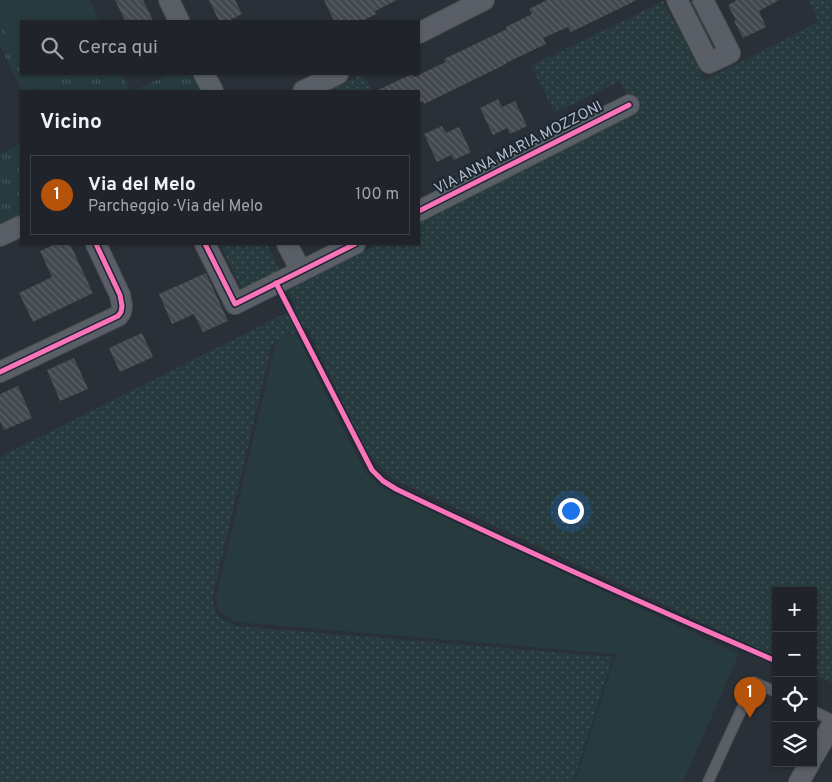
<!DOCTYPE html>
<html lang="it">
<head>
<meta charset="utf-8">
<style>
	body { margin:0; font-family:Overpass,sans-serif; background:#282c32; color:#f1f3f6 }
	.controls { position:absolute; right:15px; bottom:15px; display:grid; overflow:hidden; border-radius:0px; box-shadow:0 1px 4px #0004 }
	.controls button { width:45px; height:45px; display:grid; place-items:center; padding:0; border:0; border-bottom:1px solid #3d4147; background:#20242a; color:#f1f3f6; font:25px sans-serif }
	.you { position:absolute; left:570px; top:510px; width:18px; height:18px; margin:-12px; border:4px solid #fff; border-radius:50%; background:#1a73e8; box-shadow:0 0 0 8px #1a73e833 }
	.badge { display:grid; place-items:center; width:32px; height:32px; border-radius:50%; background:#b45309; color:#fff; font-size:16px; font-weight:700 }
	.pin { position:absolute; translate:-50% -41px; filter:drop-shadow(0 1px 2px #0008) }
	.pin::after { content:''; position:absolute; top:26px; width:18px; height:15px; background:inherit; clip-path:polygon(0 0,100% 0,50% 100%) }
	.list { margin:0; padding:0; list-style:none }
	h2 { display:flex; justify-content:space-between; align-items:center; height:65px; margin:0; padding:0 20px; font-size:21px }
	h2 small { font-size:16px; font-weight:400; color:#a2a4a8 }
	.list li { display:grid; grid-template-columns:32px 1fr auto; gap:15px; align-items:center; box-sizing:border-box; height:80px; margin:0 10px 10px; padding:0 10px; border:1px solid #3d4147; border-radius:0px }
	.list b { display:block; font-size:19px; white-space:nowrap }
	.list p { margin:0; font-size:16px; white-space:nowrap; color:#a2a4a8 }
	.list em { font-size:16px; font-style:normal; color:#a2a4a8 }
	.icon { flex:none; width:28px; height:28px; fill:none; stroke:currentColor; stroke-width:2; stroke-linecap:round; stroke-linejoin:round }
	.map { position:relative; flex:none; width:832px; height:782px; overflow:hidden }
	.search { position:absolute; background:#20242a; box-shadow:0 1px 4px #0004; left:20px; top:20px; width:400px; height:55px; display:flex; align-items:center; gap:12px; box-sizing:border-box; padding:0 18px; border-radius:0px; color:#a2a4a8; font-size:19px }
	.panel { position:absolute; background:#20242a; box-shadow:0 1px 4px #0004; left:20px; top:90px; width:400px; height:155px; border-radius:0px }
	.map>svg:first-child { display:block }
	.grass { fill:url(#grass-dots) }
	.park { fill:url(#park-tufts) }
	.garden { fill:#273a3e }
	.building { fill:url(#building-back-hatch) }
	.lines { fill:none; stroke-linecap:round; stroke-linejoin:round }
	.lane-casing { stroke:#484c53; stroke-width:12 }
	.street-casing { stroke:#484c53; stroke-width:22 }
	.lane { stroke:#5a5e66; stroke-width:10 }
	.street { stroke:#5a5e66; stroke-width:20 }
	.cycleway-casing { stroke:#1d2633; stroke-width:8 }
	.cycleway { stroke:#fb73b8; stroke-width:5 }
	.labels { text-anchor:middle; stroke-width:4; stroke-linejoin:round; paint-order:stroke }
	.street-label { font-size:15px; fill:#b4bcc9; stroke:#1d2633 }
</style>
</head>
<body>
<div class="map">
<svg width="832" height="782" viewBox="0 0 832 782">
	<defs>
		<pattern id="grass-dots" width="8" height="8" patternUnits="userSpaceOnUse" patternTransform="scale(1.25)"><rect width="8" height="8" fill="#273a3e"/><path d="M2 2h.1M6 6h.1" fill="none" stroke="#445559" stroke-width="1.8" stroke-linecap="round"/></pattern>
		<pattern id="park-tufts" width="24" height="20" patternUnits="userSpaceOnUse" patternTransform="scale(1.25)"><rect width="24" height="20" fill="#273a3e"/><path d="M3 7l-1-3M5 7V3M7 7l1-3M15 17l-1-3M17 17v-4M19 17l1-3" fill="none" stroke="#445559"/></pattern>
		<pattern id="building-back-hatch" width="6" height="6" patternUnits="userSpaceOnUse" patternTransform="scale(1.25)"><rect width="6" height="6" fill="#444950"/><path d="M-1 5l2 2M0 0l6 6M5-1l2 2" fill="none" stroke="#5d6168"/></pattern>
	</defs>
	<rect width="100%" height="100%" fill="#2a3038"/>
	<g class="grass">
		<path d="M684,0H697L715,34L705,39Z"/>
		<path d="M808,0H832V683L813,674V591H776V657L391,478L366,453L307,327L272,344L212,599L218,617L237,626L613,657L573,782H0V457L296,308L287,290L378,244H419V223L635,112L620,81L555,113L531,66L663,1L705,80L819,22Z"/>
		<path d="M363,74L372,91H330Z"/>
		<path d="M220,244H267L281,273L243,291Z"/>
	</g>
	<g class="park">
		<path d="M0,0H89L99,21H21V74H122L130,91H22L0,46Z"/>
		<path d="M170,74H199L207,91H132Z"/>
		<path d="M21,144V216L0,226V154Z"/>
	</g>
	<g class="garden">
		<path d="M0,0H78L88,21H21V64L0,19Z"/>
		<path d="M26,74H67L33,90Z"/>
		<path d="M296,333L365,472L382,488L739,654L683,782H575L616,654L236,622L218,611L216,597L276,342Z"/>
	</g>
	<g class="building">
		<path d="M115,0H143L153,21H125Z"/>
		<path d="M209,0H235L242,14L228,21H219Z"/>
		<path d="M324,0H397L375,11L376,14L362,21H334Z"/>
		<path d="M547,0H637L571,32L568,27L543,38L546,44L506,63V64L424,104L423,101L419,103V91H376L412,74L414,77L446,62L444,59L507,29L506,27L532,14L529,9Z"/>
		<path d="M737,0H779L759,11L766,27L743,38L734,21L736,20L728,5Z"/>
		<path d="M498,99L502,107L515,101L527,126L510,134L507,128L493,135L480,108Z"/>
		<path d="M442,126L446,133L459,127L471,152L454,160L451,155L437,162L424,134Z"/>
		<path d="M55,244H70L93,293L33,322L19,293L52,277L40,251Z"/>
		<path d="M206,273L228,321L203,332L194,314L172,324L159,294Z"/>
		<path d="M142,333L153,357L120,372L109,348Z"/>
		<path d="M74,358L88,389L60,401L47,370Z"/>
		<path d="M18,386L32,418L4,430L0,421V394Z"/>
	</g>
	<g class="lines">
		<defs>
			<g id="lane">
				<path d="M813,711L832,720"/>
				<path d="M708,782L754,682L776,692"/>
			</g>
			<g id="street">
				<path d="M169,0L179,21"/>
				<path d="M677,0L709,63L730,53L703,0"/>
				<path d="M419,33L484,0"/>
				<path d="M204,74L213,91"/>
				<path d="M303,91L338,74"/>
				<path d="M419,211L629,105"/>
				<path d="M0,236L21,226"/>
				<path d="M205,244L235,304L355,244"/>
				<path d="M287,244L301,271"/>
				<path d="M0,372L118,316L121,312L122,306L120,295L96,244"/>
				<path d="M813,757L832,725"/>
				<path d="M799,782L810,763"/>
			</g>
		</defs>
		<use href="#lane" class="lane-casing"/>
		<use href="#street" class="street-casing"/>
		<use href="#lane" class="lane"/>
		<use href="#street" class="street"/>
		<defs>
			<g id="cycleway">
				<path d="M419,211L629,105"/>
				<path d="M205,244L235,304L355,244"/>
				<path d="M276,283L372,470L383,481L396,489C521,549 648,606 776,661"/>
				<path d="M0,372L118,316L121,312L122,306L120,295L96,244"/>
			</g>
		</defs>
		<use href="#cycleway" class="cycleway-casing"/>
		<use href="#cycleway" class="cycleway"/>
	</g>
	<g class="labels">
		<g class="street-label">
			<text transform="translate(518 147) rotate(-27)" y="5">VIA ANNA MARIA MOZZONI</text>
		</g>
	</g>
</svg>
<div class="controls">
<button>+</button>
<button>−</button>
<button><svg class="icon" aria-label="locate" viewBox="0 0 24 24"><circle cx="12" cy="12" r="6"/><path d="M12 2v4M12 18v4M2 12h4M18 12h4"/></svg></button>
<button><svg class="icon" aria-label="layers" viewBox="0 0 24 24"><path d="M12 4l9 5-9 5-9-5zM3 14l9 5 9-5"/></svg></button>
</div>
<div class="you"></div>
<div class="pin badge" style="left:750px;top:718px">1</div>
<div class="search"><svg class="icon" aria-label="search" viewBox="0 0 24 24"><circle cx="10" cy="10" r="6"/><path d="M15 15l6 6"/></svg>Cerca qui</div>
<section class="panel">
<h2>Vicino<small></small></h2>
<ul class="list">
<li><span class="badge">1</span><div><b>Via del Melo</b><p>Parcheggio · Via del Melo</p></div><em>100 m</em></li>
</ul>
</section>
</div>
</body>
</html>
